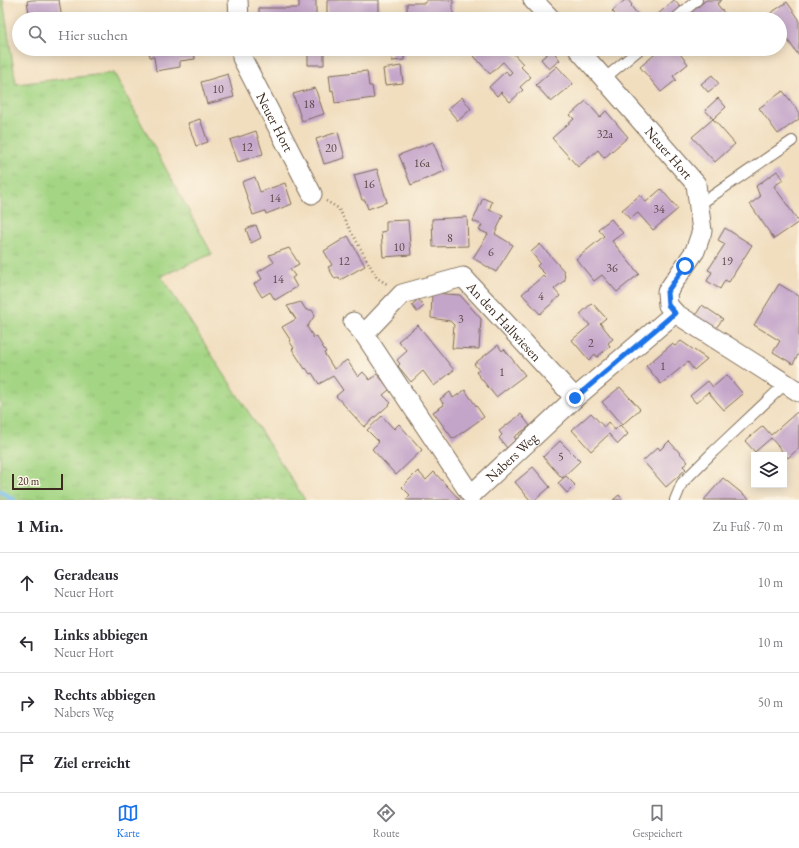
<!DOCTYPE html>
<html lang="de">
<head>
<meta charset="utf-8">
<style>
	body { margin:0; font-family:"EB Garamond",serif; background:#f2f2f3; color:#2b2b33 }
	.controls { position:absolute; right:12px; bottom:12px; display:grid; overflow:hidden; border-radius:0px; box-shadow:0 2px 10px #0003 }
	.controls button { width:36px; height:36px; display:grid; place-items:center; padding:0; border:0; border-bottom:1px solid #e1e1e2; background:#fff; color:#2b2b33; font:20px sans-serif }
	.scale { position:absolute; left:12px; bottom:10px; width:51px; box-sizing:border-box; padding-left:4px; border:2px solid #3b2a1e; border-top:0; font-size:11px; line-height:14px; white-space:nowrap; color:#3b2a1e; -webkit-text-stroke:3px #fcf5e5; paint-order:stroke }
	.stop { position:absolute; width:12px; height:12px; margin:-9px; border:3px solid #1a73e8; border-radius:50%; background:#fff }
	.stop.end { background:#1a73e8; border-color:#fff; box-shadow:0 1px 4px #0008 }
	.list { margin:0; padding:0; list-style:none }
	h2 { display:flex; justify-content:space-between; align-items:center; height:52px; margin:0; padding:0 16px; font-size:17px }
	h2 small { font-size:13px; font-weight:400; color:#7c7c81 }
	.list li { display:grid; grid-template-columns:26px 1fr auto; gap:12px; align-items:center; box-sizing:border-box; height:60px; padding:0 16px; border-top:1px solid #e1e1e2 }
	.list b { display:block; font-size:15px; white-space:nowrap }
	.list p { margin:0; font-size:13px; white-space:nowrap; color:#7c7c81 }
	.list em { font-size:13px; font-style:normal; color:#7c7c81 }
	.icon { flex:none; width:22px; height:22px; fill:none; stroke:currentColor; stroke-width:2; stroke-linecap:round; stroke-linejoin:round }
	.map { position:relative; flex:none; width:799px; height:500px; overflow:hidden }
	.search { position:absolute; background:#fff; box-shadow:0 2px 10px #0003; left:12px; right:12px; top:12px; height:44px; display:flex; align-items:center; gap:10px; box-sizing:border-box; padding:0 14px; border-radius:22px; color:#7c7c81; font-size:15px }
	.sheet { height:292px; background:#fff }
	nav { display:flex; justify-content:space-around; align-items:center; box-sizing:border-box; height:56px; border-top:1px solid #e1e1e2; background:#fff; font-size:11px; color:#7c7c81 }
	nav a { display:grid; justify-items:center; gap:2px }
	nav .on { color:#1a73e8 }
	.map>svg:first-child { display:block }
	.grass { fill:url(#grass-tufts); stroke:#708051 }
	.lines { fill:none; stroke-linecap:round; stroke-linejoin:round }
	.stream { stroke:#77bbed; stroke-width:5 }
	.building { fill:#c4a5ca }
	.lane-casing { stroke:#7b6956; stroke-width:12 }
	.street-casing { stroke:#7b6956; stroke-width:21 }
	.path { stroke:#7b6956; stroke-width:2.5; stroke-dasharray:1 3; stroke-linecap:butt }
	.lane { stroke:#fff; stroke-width:10 }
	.street { stroke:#fff; stroke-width:19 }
	.route { stroke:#1a73e8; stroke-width:5 }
	.labels { text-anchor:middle; stroke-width:4; stroke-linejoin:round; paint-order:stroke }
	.number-label { font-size:12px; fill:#5d4949 }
	.street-label { font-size:14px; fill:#3b2a1e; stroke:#fcf5e5 }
</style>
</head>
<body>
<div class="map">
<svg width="799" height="500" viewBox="0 0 799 500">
	<defs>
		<pattern id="grass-tufts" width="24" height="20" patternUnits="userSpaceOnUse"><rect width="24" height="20" fill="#a4d584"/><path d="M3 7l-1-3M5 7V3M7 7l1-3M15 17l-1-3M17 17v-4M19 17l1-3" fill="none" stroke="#8eb772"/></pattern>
	</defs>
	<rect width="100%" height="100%" fill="#fcf5e5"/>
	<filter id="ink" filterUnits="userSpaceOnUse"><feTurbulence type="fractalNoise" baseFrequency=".025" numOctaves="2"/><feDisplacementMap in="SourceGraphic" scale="8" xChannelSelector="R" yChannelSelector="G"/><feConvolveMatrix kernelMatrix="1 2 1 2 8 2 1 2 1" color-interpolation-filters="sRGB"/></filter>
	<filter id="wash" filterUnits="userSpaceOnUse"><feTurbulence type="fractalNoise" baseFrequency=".012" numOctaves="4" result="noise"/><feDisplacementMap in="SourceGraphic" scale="16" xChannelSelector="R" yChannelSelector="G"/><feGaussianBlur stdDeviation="0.9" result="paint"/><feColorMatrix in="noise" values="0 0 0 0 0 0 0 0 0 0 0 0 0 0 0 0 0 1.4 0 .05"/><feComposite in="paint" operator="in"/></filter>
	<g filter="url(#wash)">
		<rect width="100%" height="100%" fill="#f1debf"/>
		<path class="grass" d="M0,0H3L16,84L114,73L212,254L161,276L305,500H0Z"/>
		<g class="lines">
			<path class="stream" d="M0,491L14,500"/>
		</g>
		<g id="blocks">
			<g class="building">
				<path d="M32,0H59L62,19H30L27,1Z"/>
				<path d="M299,0H316V19H259V8H299Z"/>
				<path d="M327,0H379V19L327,17Z"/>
				<path d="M426,0H453V19H407V3H426Z"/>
				<path d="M625,0H628L632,5L631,6L641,19H616L618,17L612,11Z"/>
				<path d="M674,0L682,9L670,19H659L656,16Z"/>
				<path d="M706,0H722L717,4L729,19H683Z"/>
				<path d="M787,2L799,19V56L782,32L780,33V19H762Z"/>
				<path d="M149,49H194L195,59L180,61V67L156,71L154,57H150Z"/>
				<path d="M314,49H324V65H308V53H314Z"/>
				<path d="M389,49H404V60L392,61L391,51Z"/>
				<path d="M482,49H518L513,53L523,64L520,66L531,77L520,87L523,90L510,102L501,92L497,96L489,87L506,71L509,75L512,72L503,62L490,74L474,56Z"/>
				<path d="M661,49H676L688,64L673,76L676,80L661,92L640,67Z"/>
				<path d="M552,50L560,60L549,69L541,59Z"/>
				<path d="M401,66L403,83L385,85L383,69Z"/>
				<path d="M557,66L573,84L551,102L536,85Z"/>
				<path d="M367,71L369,86H372L374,98L335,103L333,90L331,91L329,75Z"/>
				<path d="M228,74L234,97L207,104L201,82Z"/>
				<path d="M712,75L719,84L708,92L701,84Z"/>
				<path d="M315,88L324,114L302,121L293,94Z"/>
				<path d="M783,91L799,112V119L778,134L759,108Z"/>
				<path d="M462,97L471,109L458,121L448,109Z"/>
				<path d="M718,98L726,107L713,119L705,110Z"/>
				<path d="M586,101L600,117L606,111L628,137L604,158L598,150L578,167L552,138L574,119L570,115Z"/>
				<path d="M200,119L208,142L196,146L188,123Z"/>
				<path d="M713,119L735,144L715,162L692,137Z"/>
				<path d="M256,131L263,154L238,162L230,140Z"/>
				<path d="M338,132L345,158L324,164L316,139Z"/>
				<path d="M433,142L445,171L411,185L399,155Z"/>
				<path d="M377,169L387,202L368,209L365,200H362L354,175Z"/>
				<path d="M777,171L783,180L774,186L799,222L774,239L750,204L760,197L756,186Z"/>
				<path d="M255,177L260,192L285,183L292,204L266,214L265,211L253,215L242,182Z"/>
				<path d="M661,189L678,209L653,230L638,213L630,219L622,210L640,195L646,202Z"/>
				<path d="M483,198L492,202L489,210L503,215L495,234L513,245L496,272L473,258L488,234L479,230L482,225L473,221Z"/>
				<path d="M467,217L468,246L433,247L432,219Z"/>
				<path d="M611,219L623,233L612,241L639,274L617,292L602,275L594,281L576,259L604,236L598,229Z"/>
				<path d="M408,220L411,255L383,257L381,232L386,231V221Z"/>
				<path d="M256,225L261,238L251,243L246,229Z"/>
				<path d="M725,228L752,245L729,282L725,280L720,289L707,281L712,272L708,270L725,244L718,240Z"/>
				<path d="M348,236L365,266L340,280L339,277L335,279L328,267L332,265L324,251Z"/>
				<path d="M540,244L564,271L565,280L554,289L560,296L540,314L522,294L543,276L545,278L547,276L537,266L540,263L531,252Z"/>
				<path d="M289,248L299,264L290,269L295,276L292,278L297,287L275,300L270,292L262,297L254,284L262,279L258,272L274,262L269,255Z"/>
				<path d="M779,284L799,296V353L793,364L773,352L780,341L754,325Z"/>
				<path d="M432,293L460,295L481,319L479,349L452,348L454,325L450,321L431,318Z"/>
				<path d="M418,299L424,306L417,312L412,305Z"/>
				<path d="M301,302L306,310H312L315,315L307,327L314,338L316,336L326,352L324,353L334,369L347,360L358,377L363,372L370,380L377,374L390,389L383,395L391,403L364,427L336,396L343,390L333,376L319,384L312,373L310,374L306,368L305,369L292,349L294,348L290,342L291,341L282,327L296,319L287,306Z"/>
				<path d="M592,303L606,318L600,323L613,339L608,343L610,346L597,357L595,354L589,360L572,340L590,325L580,314Z"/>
				<path d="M702,305L723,319L715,329L695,316Z"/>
				<path d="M418,325L454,370L434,386L423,371L411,382L398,366L400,364L397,360L407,351L398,341Z"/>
				<path d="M681,341L707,359L694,370L688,362L661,384L646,366L672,344L675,346Z"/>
				<path d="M498,345L502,351L504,349L525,375L496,397L476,372L479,370L474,364Z"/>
				<path d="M727,375L743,394L724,410L708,392L696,403L690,396L708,381L713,387Z"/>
				<path d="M620,387L640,409L622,425L602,402Z"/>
				<path d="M465,390L484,417L453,439L433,412L444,405L440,399L450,392L453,398Z"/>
				<path d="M797,412L799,415V448L788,458L771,438L755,452L745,441L763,426L771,435Z"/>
				<path d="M591,413L604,427L608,422L615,430L620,425L628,434L618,444L609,434L591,451L572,430Z"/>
				<path d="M521,414L530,426L514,437L517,440L507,448L499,438L502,435L499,431Z"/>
				<path d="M382,416L394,429L399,424L422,450L396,475L372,449L379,442L367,430Z"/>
				<path d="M560,441L580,461L562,478L543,457Z"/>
				<path d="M669,441L688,462L683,466L686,469L666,487L643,461L658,447L660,450Z"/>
				<path d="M533,467L550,487L535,500H530L515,482Z"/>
				<path d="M418,471L426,480L434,472L460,500H407L406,499L410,495L402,487Z"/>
				<path d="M566,476L575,485L567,493L558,483Z"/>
				<path d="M723,478L749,499L748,500H704Z"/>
				<path d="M619,495L623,500H613Z"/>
			</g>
		</g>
	</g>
	<g filter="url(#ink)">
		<use href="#blocks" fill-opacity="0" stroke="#7b6956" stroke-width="1"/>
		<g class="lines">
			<defs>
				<g id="lane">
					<path d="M675,19L697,0"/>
					<path d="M605,78L640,49"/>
					<path d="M699,205L792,141"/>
					<path d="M675,500L682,483L714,451L786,383"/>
				</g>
				<g id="street">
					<path d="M238,0L239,19"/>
					<path d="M533,0L551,19"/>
					<path id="s1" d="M242,49V58L312,194"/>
					<path id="s2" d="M578,49L696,184L702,231L695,251L667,292L668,305L675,313L799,392"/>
					<path id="s3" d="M353,322L364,334L471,495L575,398L675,313"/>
					<path id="s4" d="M364,334L402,294L463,277L575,398"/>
				</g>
			</defs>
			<use href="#lane" class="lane-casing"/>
			<use href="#street" class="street-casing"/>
			<path class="path" d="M326,201L338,208L377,278L387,284"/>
			<use href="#lane" class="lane"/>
			<use href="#street" class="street"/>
		</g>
	</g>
	<g class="lines" filter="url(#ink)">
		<path class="route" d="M575,398L675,313L668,305L667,292L685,266"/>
	</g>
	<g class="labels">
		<g class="number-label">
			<text x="218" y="93">10</text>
			<text x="309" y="108">18</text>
			<text x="605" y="138">32a</text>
			<text x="247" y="151">12</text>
			<text x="331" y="152">20</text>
			<text x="422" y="167">16a</text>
			<text x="369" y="188">16</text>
			<text x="275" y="202">14</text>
			<text x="659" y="213">34</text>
			<text x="450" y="242">8</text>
			<text x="399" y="251">10</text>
			<text x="491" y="256">6</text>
			<text x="344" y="265">12</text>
			<text x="727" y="265">19</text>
			<text x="612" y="272">36</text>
			<text x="278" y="283">14</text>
			<text x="541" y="300">4</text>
			<text x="461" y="323">3</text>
			<text x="591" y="347">2</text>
			<text x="663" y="370">1</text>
			<text x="502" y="376">1</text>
			<text x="561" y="460">5</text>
		</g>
		<g class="street-label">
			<text dy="5" stroke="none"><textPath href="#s1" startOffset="81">Neuer Hort</textPath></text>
			<text dy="5" stroke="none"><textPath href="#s2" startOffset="138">Neuer Hort</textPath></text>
			<text dy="5" stroke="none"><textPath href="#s4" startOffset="179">An den Hallwiesen</textPath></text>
			<text dy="5" stroke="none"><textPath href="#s3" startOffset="265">Nabers Weg</textPath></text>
		</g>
	</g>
</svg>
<div class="controls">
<button><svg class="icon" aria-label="layers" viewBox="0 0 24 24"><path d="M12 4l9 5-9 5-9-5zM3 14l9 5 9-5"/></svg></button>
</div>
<div class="scale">20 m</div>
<div class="stop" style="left:685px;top:266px"></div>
<div class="stop end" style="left:575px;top:398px"></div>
<div class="search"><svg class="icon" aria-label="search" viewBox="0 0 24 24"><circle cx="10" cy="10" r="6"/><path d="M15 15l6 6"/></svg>Hier suchen</div>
</div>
<section class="sheet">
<h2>1 Min.<small>Zu Fuß · 70 m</small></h2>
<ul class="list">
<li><svg class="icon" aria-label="ahead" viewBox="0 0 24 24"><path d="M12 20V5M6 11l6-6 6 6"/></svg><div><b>Geradeaus</b><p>Neuer Hort</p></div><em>10 m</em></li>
<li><svg class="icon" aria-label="left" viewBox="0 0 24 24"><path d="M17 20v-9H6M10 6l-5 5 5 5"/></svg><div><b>Links abbiegen</b><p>Neuer Hort</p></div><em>10 m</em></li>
<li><svg class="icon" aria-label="right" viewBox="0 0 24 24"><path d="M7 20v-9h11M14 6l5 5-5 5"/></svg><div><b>Rechts abbiegen</b><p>Nabers Weg</p></div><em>50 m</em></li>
<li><svg class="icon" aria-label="arrive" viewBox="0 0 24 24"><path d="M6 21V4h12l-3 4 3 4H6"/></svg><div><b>Ziel erreicht</b></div></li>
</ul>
</section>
<nav>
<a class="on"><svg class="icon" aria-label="map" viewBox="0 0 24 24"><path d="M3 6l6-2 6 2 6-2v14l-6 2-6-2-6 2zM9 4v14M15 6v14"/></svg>Karte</a>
<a><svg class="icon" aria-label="directions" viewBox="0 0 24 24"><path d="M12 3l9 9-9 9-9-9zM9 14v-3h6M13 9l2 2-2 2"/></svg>Route</a>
<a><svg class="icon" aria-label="saved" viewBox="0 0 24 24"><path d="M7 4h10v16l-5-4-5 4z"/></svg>Gespeichert</a>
</nav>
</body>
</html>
